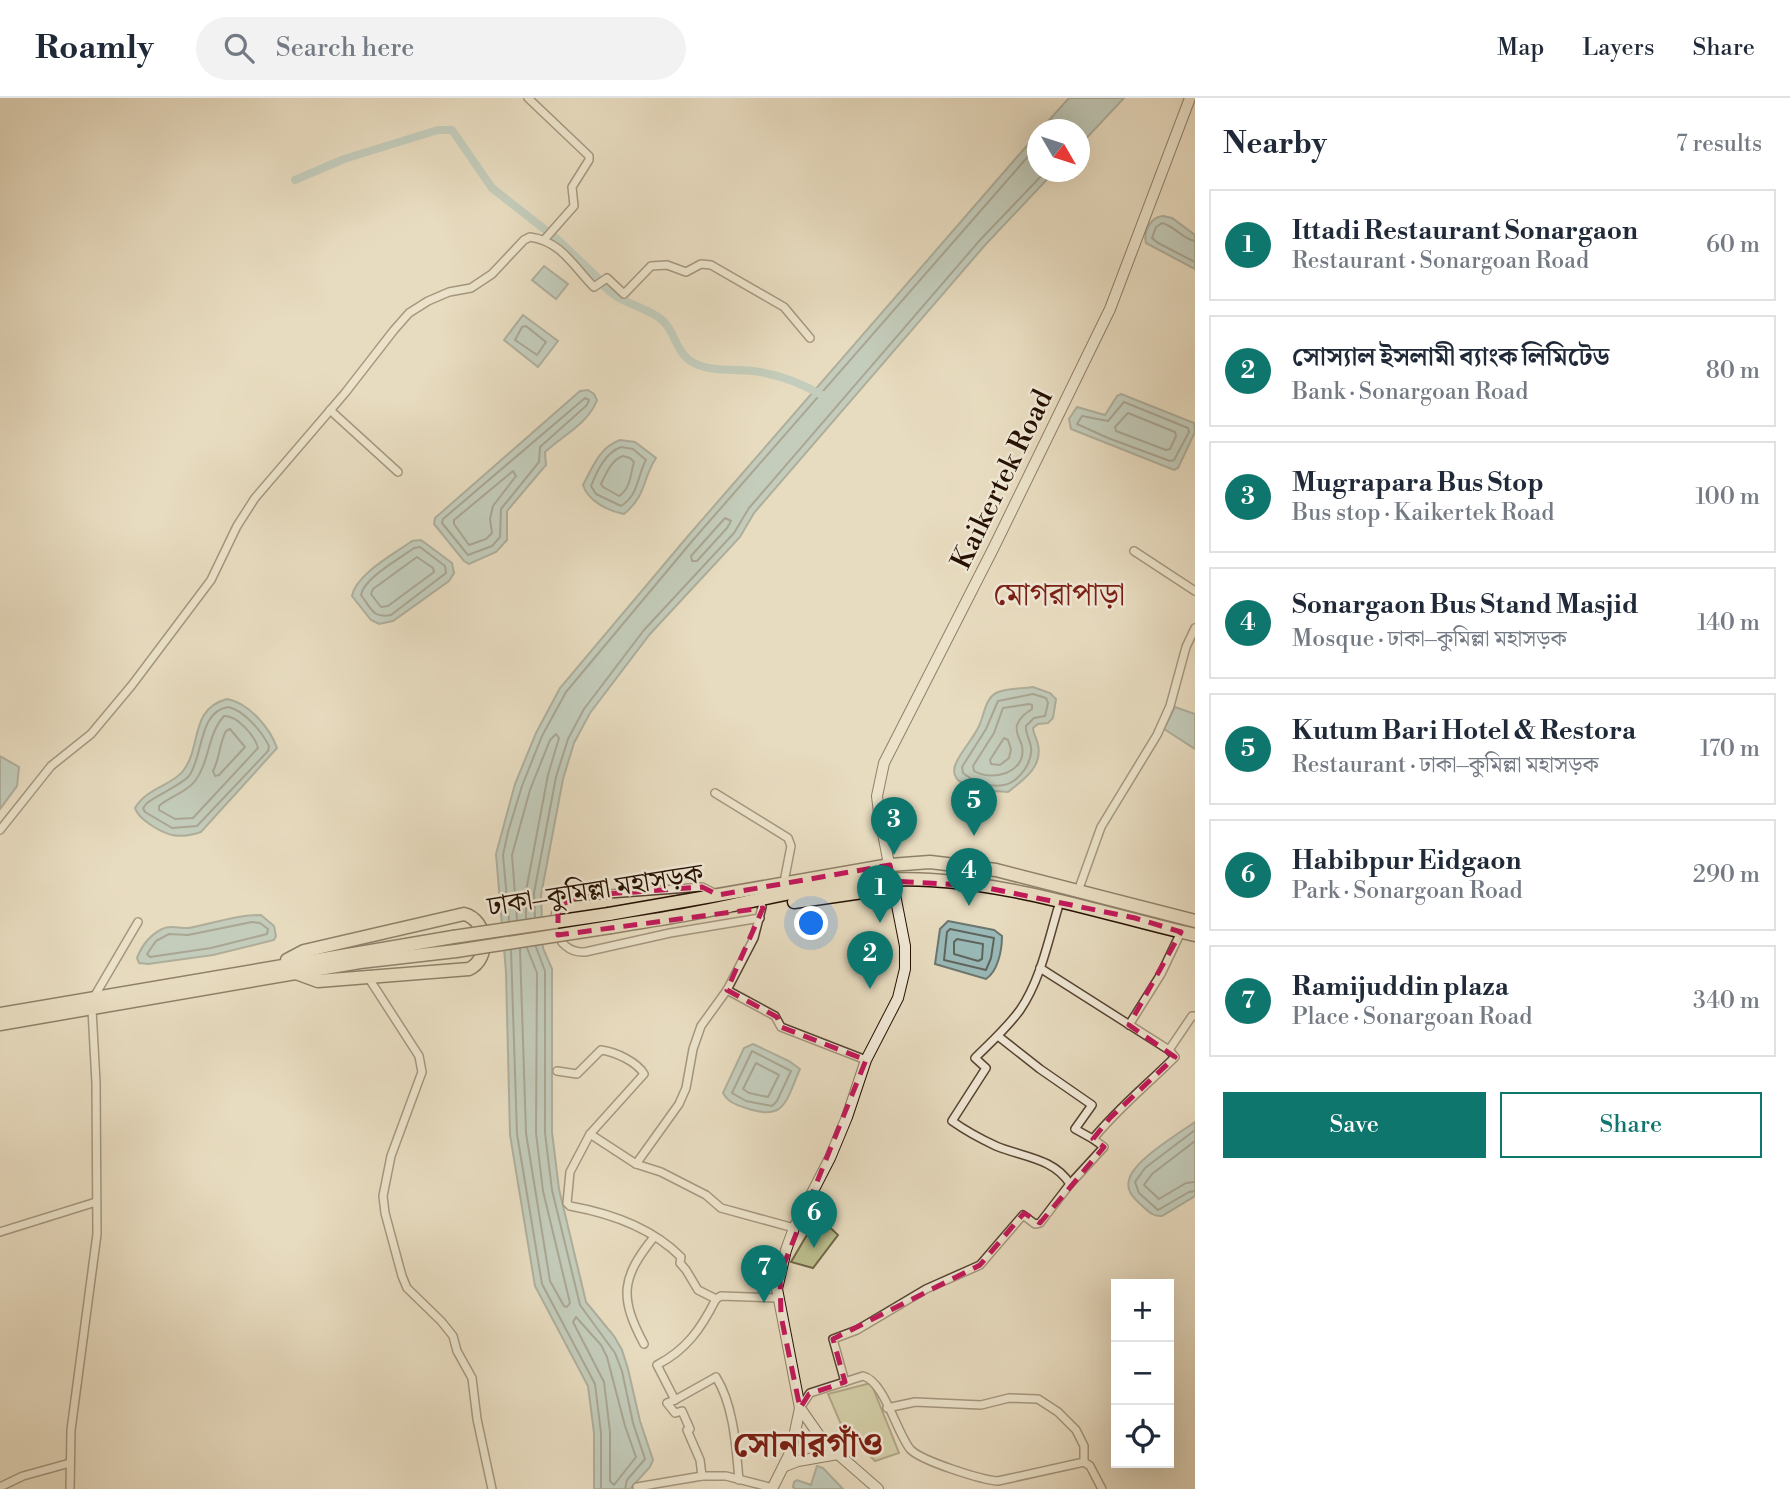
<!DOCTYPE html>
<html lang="en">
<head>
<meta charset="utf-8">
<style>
	body { margin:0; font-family:"Libre Bodoni","Noto Serif Bengali",serif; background:#f2f2f3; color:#1f2937 }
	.controls { position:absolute; right:21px; bottom:21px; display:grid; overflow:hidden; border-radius:0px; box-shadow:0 7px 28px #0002 }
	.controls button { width:63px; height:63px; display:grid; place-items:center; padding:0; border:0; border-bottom:2px solid #e0e1e3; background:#fff; color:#1f2937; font:35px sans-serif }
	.compass { position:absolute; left:1027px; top:21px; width:63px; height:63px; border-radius:50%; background:#fff; box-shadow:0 7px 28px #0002; rotate:129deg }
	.you { position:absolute; left:812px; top:826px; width:24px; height:24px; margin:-18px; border:5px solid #fff; border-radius:50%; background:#1a73e8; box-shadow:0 0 0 10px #1a73e833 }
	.badge { display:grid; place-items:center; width:46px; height:46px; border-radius:50%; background:#0f766e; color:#fff; font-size:23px; font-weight:700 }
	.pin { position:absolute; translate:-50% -58px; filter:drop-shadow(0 2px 4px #0008) }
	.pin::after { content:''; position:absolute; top:37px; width:24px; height:21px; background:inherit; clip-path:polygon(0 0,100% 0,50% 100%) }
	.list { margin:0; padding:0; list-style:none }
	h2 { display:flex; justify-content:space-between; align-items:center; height:91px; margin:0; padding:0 28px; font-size:30px }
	h2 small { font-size:23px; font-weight:400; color:#747a83 }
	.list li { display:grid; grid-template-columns:46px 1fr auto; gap:21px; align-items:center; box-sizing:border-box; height:112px; margin:0 14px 14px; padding:0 14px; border:2px solid #e0e1e3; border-radius:0px }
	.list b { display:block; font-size:26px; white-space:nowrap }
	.list p { margin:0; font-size:23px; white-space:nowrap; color:#747a83 }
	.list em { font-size:23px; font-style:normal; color:#747a83 }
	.actions { display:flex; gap:14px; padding:21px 28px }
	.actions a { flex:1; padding:16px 0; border:2px solid #0f766e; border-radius:0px; text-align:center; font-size:24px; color:#0f766e }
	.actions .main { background:#0f766e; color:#fff }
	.icon { flex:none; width:38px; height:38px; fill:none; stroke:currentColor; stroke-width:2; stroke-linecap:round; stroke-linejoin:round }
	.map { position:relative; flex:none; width:1195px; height:1391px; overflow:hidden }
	header { display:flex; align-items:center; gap:42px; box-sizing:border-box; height:98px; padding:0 35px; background:#fff; border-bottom:2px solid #e0e1e3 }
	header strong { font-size:33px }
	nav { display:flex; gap:38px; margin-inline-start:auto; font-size:24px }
	.search { width:490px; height:63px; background:#f2f2f3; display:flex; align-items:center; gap:18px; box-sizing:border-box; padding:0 24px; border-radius:38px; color:#747a83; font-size:26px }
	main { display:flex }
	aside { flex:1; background:#fff }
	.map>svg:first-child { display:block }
	.green { fill:#bcbf8e; stroke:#706848; stroke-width:2 }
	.water { fill:#99bab9; stroke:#6b766f; stroke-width:2 }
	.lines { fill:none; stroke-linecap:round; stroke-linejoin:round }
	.shore { stroke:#5f655d; stroke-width:2 }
	.canal { stroke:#99bab9; stroke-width:8 }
	.street-casing { stroke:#564331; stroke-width:10 }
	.secondary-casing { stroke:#251001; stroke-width:12 }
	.highway-casing { stroke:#251001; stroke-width:15 }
	.street { stroke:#f0e8d6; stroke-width:7 }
	.secondary { stroke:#f0e8d6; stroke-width:10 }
	.highway { stroke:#e8dcc0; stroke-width:12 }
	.highway-bridge-casing { stroke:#251001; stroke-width:15; stroke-linecap:butt }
	.highway-bridge { stroke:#e8dcc0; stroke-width:12 }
	.marked { fill:none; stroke:#c2185b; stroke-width:5; stroke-dasharray:14 9; stroke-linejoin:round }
	.labels { text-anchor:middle; stroke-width:5; stroke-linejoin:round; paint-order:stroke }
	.street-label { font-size:28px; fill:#251001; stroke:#f0e8d6 }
	.quarter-label { font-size:32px; fill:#7a1f14; stroke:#f0e8d6 }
	.district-label { font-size:35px; font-weight:bold; fill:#7a1f14; stroke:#f0e8d6 }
</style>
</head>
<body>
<header>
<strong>Roamly</strong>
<div class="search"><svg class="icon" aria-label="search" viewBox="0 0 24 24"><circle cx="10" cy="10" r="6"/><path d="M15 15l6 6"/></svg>Search here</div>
<nav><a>Map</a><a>Layers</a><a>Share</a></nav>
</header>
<main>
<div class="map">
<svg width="1195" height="1391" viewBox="0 0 1195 1391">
	<rect width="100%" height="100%" fill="#e8dcc0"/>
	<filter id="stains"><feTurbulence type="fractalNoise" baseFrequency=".00286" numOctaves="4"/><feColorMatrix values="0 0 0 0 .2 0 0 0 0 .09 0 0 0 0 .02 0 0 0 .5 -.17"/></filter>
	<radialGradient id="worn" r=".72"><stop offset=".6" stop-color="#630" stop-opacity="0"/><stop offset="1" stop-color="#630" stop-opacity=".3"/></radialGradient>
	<g class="green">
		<path d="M818,1118L838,1137L813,1170L791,1164Z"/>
		<path d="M871,1285L899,1355L875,1363L843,1331L828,1296Z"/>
	</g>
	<g class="water">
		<path d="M1069,0H1124L1080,47V32L1041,31Z"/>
		<path d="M1037,36L1038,74H1054L986,146L754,415L740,439L650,536L590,615L574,645L563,681L541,797L543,850L552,871V1034L559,1091L586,1204L614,1238L622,1252L628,1271L640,1323L653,1362L650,1369L630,1391H594V1335L588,1288L535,1188L510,1037L506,874L496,756L515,686L536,635L560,590L688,438Z"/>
		<path d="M1163,118L1172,120L1195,137V171L1146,145C1143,133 1151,119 1163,118Z"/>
		<path d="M544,168L568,186L556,201L532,182Z"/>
		<path d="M523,217L558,243L538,269L504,242Z"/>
		<path d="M588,292L594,296L597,302C589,325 562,338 545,354L546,367L507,413V442L496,454L469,466L464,463L434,426L435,420L580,293Z"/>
		<path d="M1121,296L1194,325L1195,334L1178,370L1174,372L1071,331L1069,321L1077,309L1105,317L1117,298Z"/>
		<path d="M620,342L635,344L656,360C642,381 647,397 624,416C608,413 588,403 583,387C593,368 600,349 620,342Z"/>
		<path d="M421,442L452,465L454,475L449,483L393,523L379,526L371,522L352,498C356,476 394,456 412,443Z"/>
		<path d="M1033,589L1050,595L1056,601L1053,620L1048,625L1038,626L1033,630C1033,636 1037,640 1038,647C1043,669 1023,682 1008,694C993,693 944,692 956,665C962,652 973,641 979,628C984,618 985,601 996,595C1006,590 1022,591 1033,589Z"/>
		<path d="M227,601C249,605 270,630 277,650L201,734C192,737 181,739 172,737C160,734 138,721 135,710C148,689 171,688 183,673C202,649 189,611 227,601Z"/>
		<path d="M1175,609L1195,616V651L1164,631Z"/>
		<path d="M0,658L19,669L17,688L0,711Z"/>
		<path d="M261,817L274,828L276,838L274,842L213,857L148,866L139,865L137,860C142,847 150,837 162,831C171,826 180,831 189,830C214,825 236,817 261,817Z"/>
		<path d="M948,823L994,832L1002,838C1002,852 998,873 986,881L935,866L940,831Z"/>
		<path d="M753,946L789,963L800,971C786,1002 786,1024 746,1010C736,1007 728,1004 723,995L744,950Z"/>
		<path d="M1195,1024V1098L1162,1118C1152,1119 1147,1112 1139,1105C1133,1099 1126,1092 1129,1082C1133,1063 1179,1035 1195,1024Z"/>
		<path d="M817,1368L823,1370L843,1391H795L793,1389L794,1384L797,1382L811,1387Z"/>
	</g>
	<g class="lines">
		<g class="shore">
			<path d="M1195,143C1182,141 1175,128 1162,125L1156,129L1152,140L1158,145L1195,164"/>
			<path d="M526,228L546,244L537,257L515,242L522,229Z"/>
			<path d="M585,300L589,302L587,307L540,349L539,364L501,411L500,439L492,448L468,457L442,425L443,421Z"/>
			<path d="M1124,304L1188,330L1189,334L1174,362L1170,363L1108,340L1077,326L1082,318L1108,323Z"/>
			<path d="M1128,315L1175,334L1176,338L1170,351L1166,352L1116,333L1115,329Z"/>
			<path d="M621,349L633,351L646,362C637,378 639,397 621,408L596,396L591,388C597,373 605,355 621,349Z"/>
			<path d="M623,358L630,360L634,364C630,377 631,390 619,398L603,389L601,386C606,376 611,362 623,358Z"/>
			<path d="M513,373L516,378L493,408L490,421L492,435L486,441L469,447L454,426V422Z"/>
			<path d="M725,420L731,423L727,430L697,463H692L691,458Z"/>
			<path d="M420,449L445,468L446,475L391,517C373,521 371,510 361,497C364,480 399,461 414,450Z"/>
			<path d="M417,459L433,470L434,474L388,508L381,509L371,496L373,491Z"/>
			<path d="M1033,596L1046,600L1048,605L1045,618L1034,620L1026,628C1025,636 1030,641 1031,649C1033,664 1019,684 1004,687C989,690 974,684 963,675L962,669L986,631L998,603Z"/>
			<path d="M1029,606L1032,607V611C1026,615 1020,619 1017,627C1015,636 1020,640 1022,648C1027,675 992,684 974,673L973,668L994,635L1003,610Z"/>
			<path d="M228,609C244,612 262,634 269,648L268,653L197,728L172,730L145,714L143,710L147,705C157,697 181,687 189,678C204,657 198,614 228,609Z"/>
			<path d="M224,618C237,617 255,638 258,650L193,720L175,721L159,712V708C169,699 187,694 195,683C210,663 207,637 224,618Z"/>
			<path d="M230,631L245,649L219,677L215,678L213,673C220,660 219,646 226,633Z"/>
			<path d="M1004,640L1008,642L1011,651L1009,660L1000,667L991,666L990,662Z"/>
			<path d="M535,819L534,795L556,679L568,641L584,611L644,532L734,435L749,410L980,142L1045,74"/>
			<path d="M517,822L512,757L530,692L550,642L556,636L559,640L548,677L526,793V820"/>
			<path d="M509,823L503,757L508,734L522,688L542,638L566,594L693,442L1038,47"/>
			<path d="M252,824L260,825L268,831L267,836L211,850L150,859L147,856L156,843L169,836L188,837Z"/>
			<path d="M950,831L994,840L991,860L986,872L944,862L947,834Z"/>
			<path d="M957,841L983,846L982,861L978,863L954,856V844Z"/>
			<path d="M536,849L545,873V1035L552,1092L580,1207L615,1255L622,1273L633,1325L645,1361L627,1382L625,1391"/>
			<path d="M520,851L526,1035L550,1183L564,1208L567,1209L570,1205L543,1093L536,1035L537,875L527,850"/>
			<path d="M511,852L517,1036L542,1186L595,1286L601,1335V1391"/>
			<path d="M752,953L791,973L777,1003L772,1008L746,1003L732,995Z"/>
			<path d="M756,965L779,977L768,999L749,995L743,991Z"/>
			<path d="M1195,1032L1145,1070L1135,1084L1139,1095L1158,1112L1189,1094L1195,1093"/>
			<path d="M1195,1043L1152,1076L1144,1087L1159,1101L1186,1085L1195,1084"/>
			<path d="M576,1219L601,1247L607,1259L625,1328L636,1359L614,1387L610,1383V1334L604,1284L573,1224Z"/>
		</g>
		<g class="canal">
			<path d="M295,82L344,61L438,32H452L492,90L548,134"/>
			<path d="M556,140L597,179"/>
			<path d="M602,186C618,205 639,206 658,219C676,230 674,255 694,265C711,274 734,271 753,273C779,276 801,285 824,298"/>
		</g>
		<defs>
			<g id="street">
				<path d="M528,0L589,58V62L572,89L574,108L544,142"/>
				<path d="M330,312L398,374"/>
				<path d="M1134,453L1195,493"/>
				<path d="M715,695L788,740L791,748L784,784"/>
				<path d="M0,732L51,668L91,636L132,587L211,482L237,428L255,400L345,295L394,232L409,215L428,203L449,194L471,190L492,176L524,142L530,139C561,143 574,169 594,189L607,180L624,196L651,168L667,167L686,174L701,166L711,167L784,209L810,240"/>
				<path d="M1078,793L1101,729L1157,637L1170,608L1186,549L1195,530"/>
				<path d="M718,797L702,789L569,799C544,810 553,856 585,854L670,835L760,820"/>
				<path d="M1040,870L1169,952L1175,959C1147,987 1117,1011 1093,1041L1104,1049L1070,1086"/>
				<path d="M368,879L419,958L422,974L391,1058L383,1098L385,1115L402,1178L407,1190L441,1223L453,1238L457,1253L472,1280L477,1321L492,1391"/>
				<path d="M727,892L775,918L781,929L866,962"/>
				<path d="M94,899L138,824"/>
				<path d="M1129,927L1161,876L1181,834"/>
				<path d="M998,938L1040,971L1092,1007L1075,1031L1093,1041"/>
				<path d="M1169,952L1192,918H1195"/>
				<path d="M557,973L577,976L601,952C616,954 637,964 644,976L590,1036L636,1066L661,1074L706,1097L721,1110L794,1130"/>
				<path d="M590,1036L570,1074L567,1105L570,1108C609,1115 652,1130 681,1159L680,1165L686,1172L698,1192L716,1201C701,1231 686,1252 657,1267L675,1302L667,1305L675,1315L682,1313L690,1331L687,1332L700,1362L702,1378"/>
				<path d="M636,1066L679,1006L686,990L693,951L701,928L727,892L754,840L762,809"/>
				<path d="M0,1134L96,1104"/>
				<path d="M716,1201L721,1198L778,1200"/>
				<path d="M644,1246C619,1199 621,1180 654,1139"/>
				<path d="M845,1284L833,1241L857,1232L926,1191L980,1167L1023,1117L1035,1126L1040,1125L1070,1086C1054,1060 1022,1059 996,1048C981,1041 966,1033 952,1023L986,970L975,960C990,945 1007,930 1020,912C1040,883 1048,844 1058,810"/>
				<path d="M675,1302L716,1279C734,1308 736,1349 739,1382"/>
				<path d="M800,1310L810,1295L863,1278C884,1283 896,1333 910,1351C921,1363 982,1382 998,1383L1084,1364L1090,1368L1102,1391"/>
				<path d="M887,1310L915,1304L981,1307L1009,1300L1038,1301L1058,1314L1076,1332L1084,1348V1364"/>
				<path d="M0,1389L23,1378L70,1365"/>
				<path d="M637,1389L702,1378H726L773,1390"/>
				<path d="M70,1391L71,1332L97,1136L96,985L92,911"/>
			</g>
			<g id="secondary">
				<path d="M785,1368L798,1363L838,1356"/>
				<path d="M772,1391L791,1353L800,1310"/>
				<path d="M878,1391L823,1343L800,1310L777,1191L786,1152L794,1130L830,1060L847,1019L866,962L898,900L905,871V848L879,715L877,698L884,665L994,449L1110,211L1190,0"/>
			</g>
			<g id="highway">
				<path d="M794,804L883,791"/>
				<path d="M609,816L890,767L930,764L996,772L1195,823"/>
				<path d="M611,829C640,824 670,820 700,814C775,799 853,777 930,782C1021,787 1108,817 1195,837"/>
				<path d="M287,862L304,853L464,816C488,822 491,861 469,871L318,883L296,875"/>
				<path d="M0,916L453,839"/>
				<path d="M0,926L360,864L456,853"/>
			</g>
		</defs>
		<use href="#street" class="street-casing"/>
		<use href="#secondary" class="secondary-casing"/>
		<use href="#highway" class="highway-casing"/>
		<use href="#street" class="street"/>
		<use href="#secondary" class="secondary"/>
		<use href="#highway" class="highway"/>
		<defs>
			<g id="highway-bridge">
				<path d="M453,839L609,816"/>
				<path d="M456,853L611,829"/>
			</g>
		</defs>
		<use href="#highway-bridge" class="highway-bridge-casing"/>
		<use href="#highway-bridge" class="highway-bridge"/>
	</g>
	<path d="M0 0H1195V1391H0ZM890,767L893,783L978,788L1135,820L1181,834L1129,927L1175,959L1110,1020L1093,1041L1104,1049L1040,1125L1024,1115L980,1167L833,1241L845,1284L809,1296L800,1310L781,1218L780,1176L866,962L781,929L777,919L727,892L763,810L558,837V809L578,798L702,789L718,797Z" fill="#e8dcc0" fill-opacity=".55" fill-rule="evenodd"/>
	<path class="marked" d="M890,767L893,783L978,788L1135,820L1181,834L1129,927L1175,959L1110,1020L1093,1041L1104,1049L1040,1125L1024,1115L980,1167L833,1241L845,1284L809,1296L800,1310L781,1218L780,1176L866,962L781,929L777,919L727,892L763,810L558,837V809L578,798L702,789L718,797Z"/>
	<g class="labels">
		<g class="street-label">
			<text transform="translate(1001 381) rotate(-64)" y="10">Kaikertek Road</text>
			<text transform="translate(595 791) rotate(-9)" y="10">ঢাকা–কুমিল্লা মহাসড়ক</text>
		</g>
		<g class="quarter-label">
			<text x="1059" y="507">মোগরাপাড়া</text>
		</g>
		<g class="district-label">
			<text x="808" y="1358">সোনারগাঁও</text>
		</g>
	</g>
	<rect width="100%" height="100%" filter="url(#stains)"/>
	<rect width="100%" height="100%" fill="url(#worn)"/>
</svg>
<div class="controls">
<button>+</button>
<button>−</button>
<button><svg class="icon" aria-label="locate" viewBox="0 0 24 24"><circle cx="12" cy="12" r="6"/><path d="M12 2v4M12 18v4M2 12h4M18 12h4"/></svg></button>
</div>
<svg class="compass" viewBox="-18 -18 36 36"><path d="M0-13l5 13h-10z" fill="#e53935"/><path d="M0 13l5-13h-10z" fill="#747a83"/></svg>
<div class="you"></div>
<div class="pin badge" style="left:880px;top:825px">1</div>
<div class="pin badge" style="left:870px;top:891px">2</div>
<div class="pin badge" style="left:894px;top:757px">3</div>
<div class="pin badge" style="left:969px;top:808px">4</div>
<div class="pin badge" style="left:974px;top:738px">5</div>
<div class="pin badge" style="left:814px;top:1150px">6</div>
<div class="pin badge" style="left:764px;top:1205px">7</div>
</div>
<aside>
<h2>Nearby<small>7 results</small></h2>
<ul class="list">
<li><span class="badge">1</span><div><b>Ittadi Restaurant Sonargaon</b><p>Restaurant · Sonargoan Road</p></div><em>60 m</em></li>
<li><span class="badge">2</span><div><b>সোস্যাল ইসলামী ব্যাংক লিমিটেড</b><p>Bank · Sonargoan Road</p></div><em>80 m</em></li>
<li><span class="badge">3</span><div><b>Mugrapara Bus Stop</b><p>Bus stop · Kaikertek Road</p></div><em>100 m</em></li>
<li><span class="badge">4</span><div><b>Sonargaon Bus Stand Masjid</b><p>Mosque · ঢাকা–কুমিল্লা মহাসড়ক</p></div><em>140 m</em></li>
<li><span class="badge">5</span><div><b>Kutum Bari Hotel &amp; Restora</b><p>Restaurant · ঢাকা–কুমিল্লা মহাসড়ক</p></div><em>170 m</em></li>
<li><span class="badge">6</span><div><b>Habibpur Eidgaon</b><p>Park · Sonargoan Road</p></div><em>290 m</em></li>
<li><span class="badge">7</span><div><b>Ramijuddin plaza</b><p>Place · Sonargoan Road</p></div><em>340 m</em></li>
</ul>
<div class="actions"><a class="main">Save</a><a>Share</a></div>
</aside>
</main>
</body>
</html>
